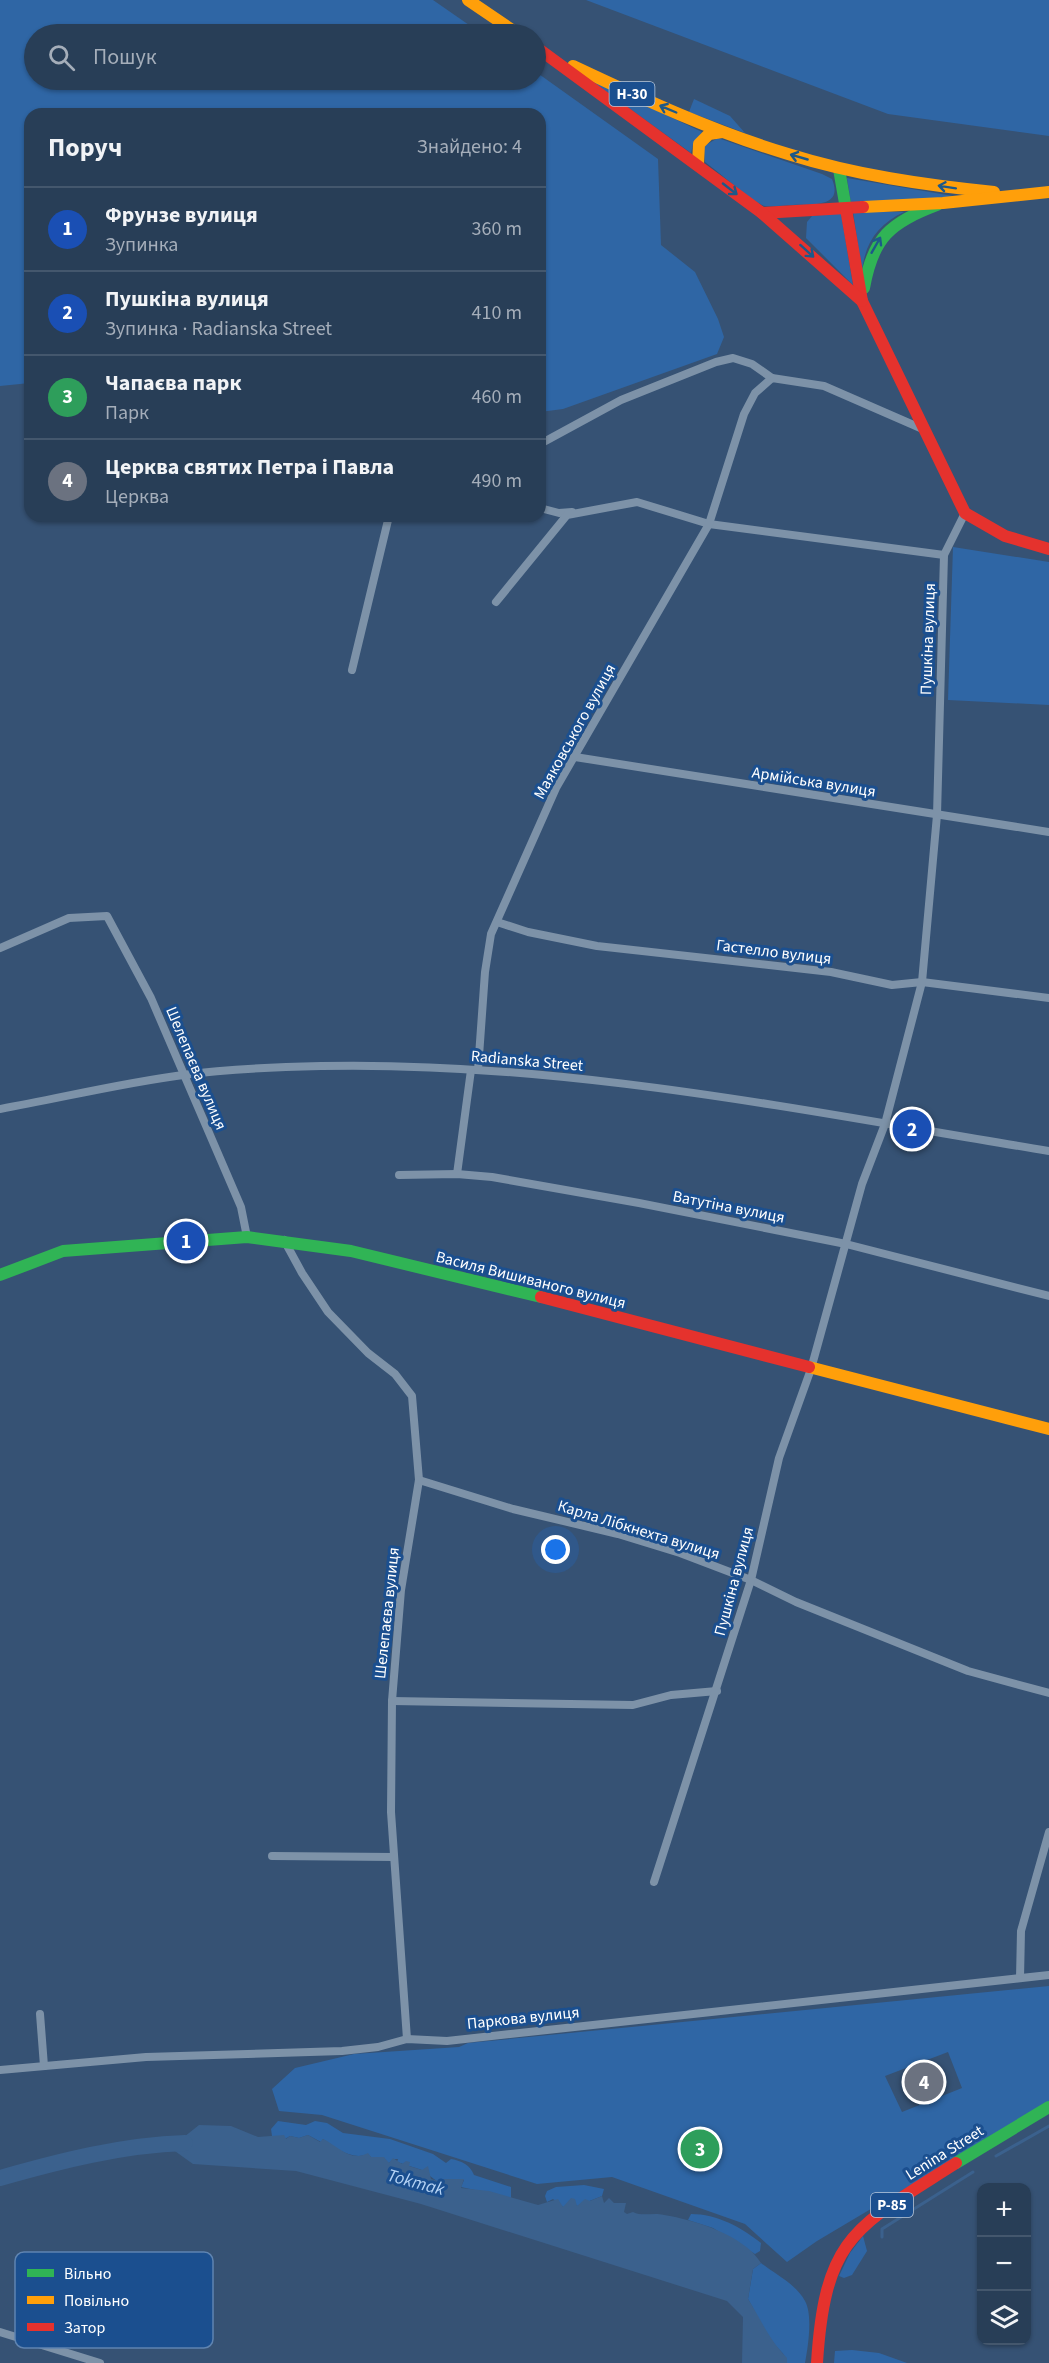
<!DOCTYPE html>
<html lang="uk">
<head>
<meta charset="utf-8">
<style>
	body { margin:0; font-family:"Source Sans 3",sans-serif; background:#30455d; color:#f1f3f6 }
	.controls { position:absolute; right:18px; bottom:18px; display:grid; overflow:hidden; border-radius:12px; box-shadow:0 2px 4px #0004 }
	.controls button { width:54px; height:54px; display:grid; place-items:center; padding:0; border:0; border-bottom:2px solid #44576d; background:#283e57; color:#f1f3f6; font:30px sans-serif }
	.you { position:absolute; left:556px; top:1550px; width:21px; height:21px; margin:-15px; border:4px solid #fff; border-radius:50%; background:#1a73e8; box-shadow:0 0 0 9px #1a73e833 }
	.badge { display:grid; place-items:center; width:39px; height:39px; border-radius:50%; background:#8bbbb9; color:#fff; font-size:20px; font-weight:700 }
	.pin { position:absolute; translate:-50% -50%; border:3px solid #fff; box-shadow:0 2px 6px #0006 }
	.list { margin:0; padding:0; list-style:none }
	h2 { display:flex; justify-content:space-between; align-items:center; height:78px; margin:0; padding:0 24px; font-size:26px }
	h2 small { font-size:20px; font-weight:400; color:#a5aeba }
	.list li { display:grid; grid-template-columns:39px 1fr auto; gap:18px; align-items:center; box-sizing:border-box; height:84px; padding:0 24px; border-top:2px solid #44576d }
	.list b { display:block; font-size:22px; white-space:nowrap }
	.list p { margin:0; font-size:20px; white-space:nowrap; color:#a5aeba }
	.list em { font-size:20px; font-style:normal; color:#a5aeba }
	.icon { flex:none; width:33px; height:33px; fill:none; stroke:currentColor; stroke-width:2; stroke-linecap:round; stroke-linejoin:round }
	.map { position:relative; flex:none; width:1049px; height:2363px; overflow:hidden }
	.search { position:absolute; background:#283e57; box-shadow:0 2px 4px #0004; left:24px; top:24px; width:522px; height:66px; display:flex; align-items:center; gap:15px; box-sizing:border-box; padding:0 21px; border-radius:33px; color:#a5aeba; font-size:22px }
	.panel { position:absolute; background:#283e57; box-shadow:0 2px 4px #0004; left:24px; top:108px; width:522px; height:414px; border-radius:18px }
	.map>svg:first-child { display:block }
	.green { fill:#2f66a5; fill-rule:evenodd }
	.water { fill:#3b618d }
	.lines { fill:none; stroke-linecap:round; stroke-linejoin:round }
	.stream { stroke:#3b618d; stroke-width:3 }
	.river { stroke:#3b618d; stroke-width:16 }
	.street { stroke:#7d92a8; stroke-width:8 }
	.fast { stroke:#30b455; stroke-width:12 }
	.slow { stroke:#ff9f0a; stroke-width:12 }
	.jam { stroke:#e5322d; stroke-width:12 }
	.oneway { stroke:#1d5989 }
	.labels { text-anchor:middle; stroke-width:6; stroke-linejoin:round; paint-order:stroke }
	.shield { fill:#1b4f8f; stroke:#bbcadd; stroke-width:1.5 }
	.shield-label { font-size:15px; font-weight:bold; fill:#fff }
	.street-label { font-size:16px; fill:#fff; stroke:#1b4f8f }
	.water-label { font-size:18px; font-style:italic; fill:#b5d3f5; stroke:#1b4f8f }
	.key { fill:#1b4f8f; stroke:#5f84b1; stroke-width:1.5 }
	.key-label { font-size:16px; fill:#fff }
</style>
</head>
<body>
<div class="map">
<svg width="1049" height="2363" viewBox="0 0 1049 2363">
	<rect width="100%" height="100%" fill="#365274"/>
	<g class="green">
		<path d="M0,0H433L482,34H34V80H536V72L658,159L661,245L695,272L718,319L724,337L717,354L563,409L540,412V114H30V383L0,386Z"/>
		<path d="M586,0H1049V136L888,114Z"/>
		<path d="M586,77L702,132L693,144L691,153Z"/>
		<path d="M694,99L730,116L745,133L689,112Z"/>
		<path d="M718,138L822,174L832,179C844,208 812,204 793,205C785,205 774,207 765,206C755,204 716,170 705,162L704,146Z"/>
		<path d="M847,178L959,197L851,203Z"/>
		<path d="M853,212H904C878,224 865,243 862,271Z"/>
		<path d="M841,213L853,285L806,238L807,222L812,216Z"/>
		<path d="M953,547L1049,562V705L948,700Z"/>
		<path d="M1049,1986V2103L817,2241L787,2262L745,2224L612,2177L537,2184L322,2115L279,2111L272,2089L295,2068L354,2054L459,2047L468,2043ZM948,2052L962,2088L902,2112L885,2076Z"/>
		<path d="M278,2121L306,2125L315,2121L327,2123L343,2133L390,2139L433,2154L446,2163L451,2159C462,2161 470,2165 474,2175L511,2187V2198L461,2187L464,2180L443,2179L438,2182L422,2170L397,2162L398,2159H394L389,2163L371,2157L368,2154C353,2161 335,2148 323,2139L321,2142L308,2135L299,2138L290,2136L285,2139L272,2136L271,2129Z"/>
		<path d="M584,2185L604,2189L602,2196L577,2206L575,2204L563,2207L553,2199L547,2202L545,2196L547,2191L556,2187Z"/>
		<path d="M691,2214C717,2214 741,2227 761,2243L760,2251L755,2254L713,2228L688,2220Z"/>
		<path d="M863,2236L867,2251L852,2275L844,2278L839,2276L850,2253Z"/>
		<path d="M761,2263C775,2274 797,2285 805,2301C813,2315 808,2347 805,2363H787C786,2353 775,2347 770,2339C761,2327 756,2312 748,2299L753,2269Z"/>
		<path d="M852,2350L879,2353L907,2363H834L835,2351Z"/>
	</g>
	<path class="water" d="M199,2125L231,2126L258,2137L284,2135L286,2139L290,2136L299,2138L308,2135L320,2142L323,2139C337,2145 350,2163 368,2153L371,2157H384L389,2163L393,2158L402,2164L406,2161L410,2162L409,2166L422,2170L428,2166L431,2179L438,2181L443,2179H464L461,2188L489,2191L538,2205L558,2199L563,2207L571,2198L575,2199L577,2206L585,2199L590,2201L602,2196L604,2203L609,2198L614,2203H626L624,2212L627,2214L633,2212C643,2217 653,2212 664,2215C695,2220 744,2235 761,2263L753,2269L748,2299C762,2321 768,2338 787,2358V2363H742L743,2317L727,2301L421,2204L296,2171L193,2164L165,2144L179,2141Z"/>
	<g class="lines">
		<g class="stream">
			<path d="M996,2156L1049,2126"/>
			<path d="M882,2237V2229L973,2172"/>
		</g>
		<path class="river" d="M0,2178C60,2161 122,2145 185,2143"/>
		<g class="street">
			<path d="M540,444L621,400L716,362L733,358L752,364L772,378"/>
			<path d="M540,508L559,513L572,512"/>
			<path d="M496,602L567,515L637,502L709,524L944,555"/>
			<path d="M352,670L389,516"/>
			<path d="M575,757L1049,832"/>
			<path d="M497,922L528,932L597,946L831,972L892,985L922,982L1049,998"/>
			<path d="M0,948L69,918L107,916L151,998L241,1207L247,1237"/>
			<path d="M478,1070L485,972L491,934L556,788L709,524L744,414L755,393L772,378L824,386L925,430"/>
			<path d="M0,1109C61,1098 122,1083 183,1075C228,1069 276,1067 321,1066C566,1061 809,1112 1049,1151"/>
			<path d="M457,1174L471,1070"/>
			<path d="M399,1175L457,1174L492,1177L639,1203L846,1244L1049,1296"/>
			<path d="M284,1240L302,1273L328,1312L368,1353L395,1374L412,1396L419,1480L401,1590L392,1701L391,1812L407,2039"/>
			<path d="M419,1480L513,1509L618,1534L680,1553L751,1580L796,1602L968,1671L1049,1693"/>
			<path d="M392,1701L633,1705L671,1695L717,1691"/>
			<path d="M272,1856L393,1857"/>
			<path d="M654,1882L751,1580L779,1458L811,1369L862,1184L885,1124L922,982L937,815L944,555L965,513"/>
			<path d="M1020,1978L1021,1931L1049,1832"/>
			<path d="M40,2014L44,2066"/>
			<path d="M0,2070L146,2057L342,2051L378,2047L407,2039L447,2041L1049,1975"/>
			<path d="M0,2332L100,2363"/>
		</g>
		<g class="fast">
			<path d="M839,169L846,209"/>
			<path d="M864,288C873,237 890,223 937,205"/>
			<path d="M0,1275L63,1251L247,1237L351,1251L541,1297"/>
			<path d="M956,2163L1049,2107"/>
		</g>
		<g class="slow">
			<path d="M468,0L518,34"/>
			<path d="M573,66C643,99 714,132 788,154C855,175 924,185 994,192"/>
			<path d="M698,164L699,144L709,134L722,132"/>
			<path d="M863,207L943,203L1049,192"/>
			<path d="M809,1367L1049,1429"/>
		</g>
		<g class="jam">
			<path d="M536,47L762,213L863,207"/>
			<path d="M846,209L862,301L965,513L1005,536L1049,549"/>
			<path d="M762,213L862,301"/>
			<path d="M541,1297L809,1367"/>
			<path d="M817,2363C825,2235 856,2227 956,2163"/>
		</g>
	</g>
	<defs><path id="oneway-shaft" d="M-6 0H5M1.5-3L5.5 0L1.5 3" fill="none" stroke-width="1.6" stroke-linecap="round" stroke-linejoin="round" transform="scale(1.5)"/></defs>
	<g class="oneway">
		<use href="#oneway-shaft" transform="translate(668 109) rotate(-157)"/>
		<use href="#oneway-shaft" transform="translate(799 157) rotate(-164)"/>
		<use href="#oneway-shaft" transform="translate(947 187) rotate(-171)"/>
		<use href="#oneway-shaft" transform="translate(730 189) rotate(38)"/>
		<use href="#oneway-shaft" transform="translate(876 245) rotate(-60)"/>
		<use href="#oneway-shaft" transform="translate(807 251) rotate(42)"/>
	</g>
	<g class="labels">
		<g class="shield">
			<rect x="609.5" y="82" width="45" height="24" rx="4.5"/>
			<rect x="871" y="2193" width="42" height="24" rx="4.5"/>
		</g>
		<g class="shield-label">
			<text x="632" y="99">Н-30</text>
			<text x="892" y="2210">Р-85</text>
		</g>
		<g class="street-label">
			<text transform="translate(927 639) rotate(-88)" y="6">Пушкіна вулиця</text>
			<text transform="translate(574 731) rotate(-61)" y="6">Маяковського вулиця</text>
			<text transform="translate(814 781) rotate(9)" y="6">Армійська вулиця</text>
			<text transform="translate(774 951) rotate(7)" y="6">Гастелло вулиця</text>
			<text transform="translate(527 1060) rotate(5)" y="6">Radianska Street</text>
			<text transform="translate(197 1068) rotate(67)" y="6">Шелепаєва вулиця</text>
			<text transform="translate(729 1206) rotate(11)" y="6">Ватутіна вулиця</text>
			<text transform="translate(531 1279) rotate(14)" y="6">Василя Вишиваного вулиця</text>
			<text transform="translate(639 1529) rotate(17)" y="6">Карла Лібкнехта вулиця</text>
			<text transform="translate(733 1581) rotate(-75)" y="6">Пушкіна вулиця</text>
			<text transform="translate(386 1613) rotate(-84)" y="6">Шелепаєва вулиця</text>
			<text transform="translate(523 2017) rotate(-6)" y="6">Паркова вулиця</text>
			<text transform="translate(944 2152) rotate(-32)" y="6">Lenina Street</text>
		</g>
		<g class="water-label">
			<text transform="translate(416 2182) rotate(15)" y="6">Tokmak</text>
		</g>
	</g>
	<rect x="15" y="2252" width="198" height="96" rx="9" class="key"/>
	<rect x="27" y="2269" width="27" height="8" fill="#30b455"/>
	<rect x="27" y="2296" width="27" height="8" fill="#ff9f0a"/>
	<rect x="27" y="2323" width="27" height="8" fill="#e5322d"/>
	<g class="key-label">
		<text x="64" y="2279">Вільно</text>
		<text x="64" y="2306">Повільно</text>
		<text x="64" y="2333">Затор</text>
	</g>
</svg>
<div class="controls">
<button>+</button>
<button>−</button>
<button><svg class="icon" aria-label="layers" viewBox="0 0 24 24"><path d="M12 4l9 5-9 5-9-5zM3 14l9 5 9-5"/></svg></button>
</div>
<div class="you"></div>
<div class="pin badge" style="left:186px;top:1241px;background:#1a4fb4">1</div>
<div class="pin badge" style="left:912px;top:1129px;background:#1a4fb4">2</div>
<div class="pin badge" style="left:700px;top:2149px;background:#2e9e5b">3</div>
<div class="pin badge" style="left:924px;top:2082px;background:#6b7280">4</div>
<div class="search"><svg class="icon" aria-label="search" viewBox="0 0 24 24"><circle cx="10" cy="10" r="6"/><path d="M15 15l6 6"/></svg>Пошук</div>
<section class="panel">
<h2>Поруч<small>Знайдено: 4</small></h2>
<ul class="list">
<li><span class="badge" style="background:#1a4fb4">1</span><div><b>Фрунзе вулиця</b><p>Зупинка</p></div><em>360 m</em></li>
<li><span class="badge" style="background:#1a4fb4">2</span><div><b>Пушкіна вулиця</b><p>Зупинка · Radianska Street</p></div><em>410 m</em></li>
<li><span class="badge" style="background:#2e9e5b">3</span><div><b>Чапаєва парк</b><p>Парк</p></div><em>460 m</em></li>
<li><span class="badge" style="background:#6b7280">4</span><div><b>Церква святих Петра і Павла</b><p>Церква</p></div><em>490 m</em></li>
</ul>
</section>
</div>
</body>
</html>
